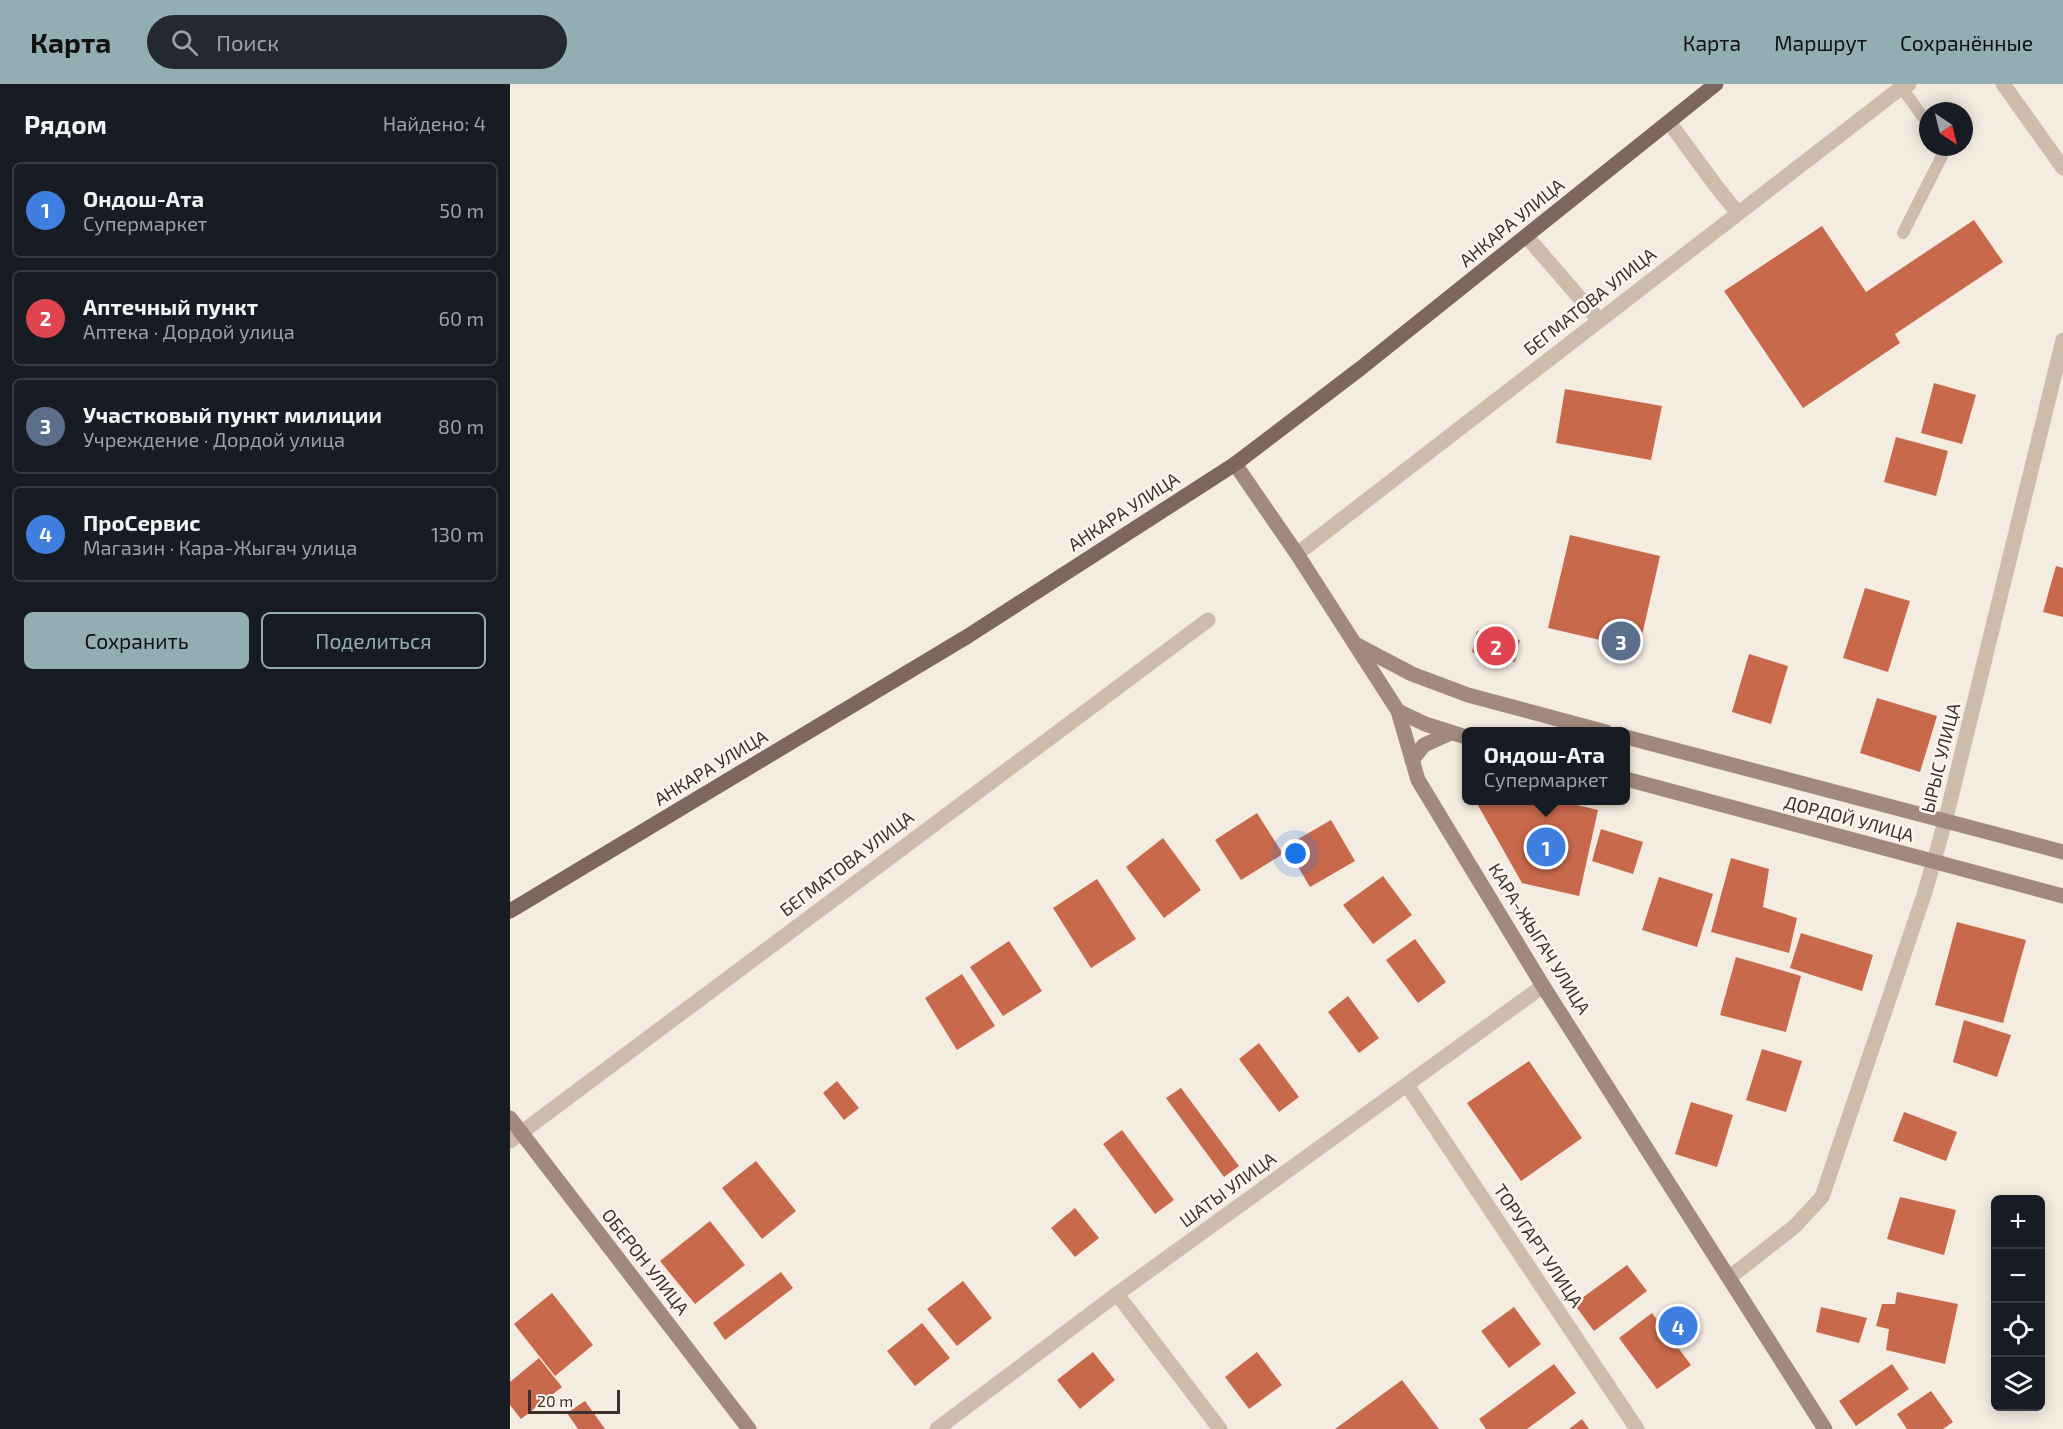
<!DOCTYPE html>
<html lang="ru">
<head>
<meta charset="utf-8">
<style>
	body { margin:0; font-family:"Exo 2",sans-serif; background:#242831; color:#f1f3f6 }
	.controls { position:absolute; right:18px; bottom:18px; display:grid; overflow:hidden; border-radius:9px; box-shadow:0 3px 15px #0003 }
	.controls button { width:54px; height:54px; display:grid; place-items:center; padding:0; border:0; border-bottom:2px solid #363941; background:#171b24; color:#f1f3f6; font:30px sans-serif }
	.compass { position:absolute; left:1409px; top:18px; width:54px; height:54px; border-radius:50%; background:#171b24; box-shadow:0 3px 15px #0003; rotate:145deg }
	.scale { position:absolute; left:18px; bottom:15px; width:92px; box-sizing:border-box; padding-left:6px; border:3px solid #3b302b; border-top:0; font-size:16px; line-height:21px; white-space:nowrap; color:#3b302b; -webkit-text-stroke:4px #fbf5ee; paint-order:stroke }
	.you { position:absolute; left:786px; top:770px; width:21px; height:21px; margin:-15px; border:4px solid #fff; border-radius:50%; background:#1a73e8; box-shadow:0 0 0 9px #1a73e833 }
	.badge { display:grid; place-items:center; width:39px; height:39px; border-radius:50%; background:#92aeb2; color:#fff; font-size:20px; font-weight:700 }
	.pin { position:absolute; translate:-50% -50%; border:3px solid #fff; box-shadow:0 2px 6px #0006 }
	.popup { position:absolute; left:952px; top:643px; width:168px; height:78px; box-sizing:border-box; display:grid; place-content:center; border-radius:9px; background:#171b24; filter:drop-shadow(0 2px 4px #0005); font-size:20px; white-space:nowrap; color:#9ea1a6 }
	.popup b { font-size:22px; color:#f1f3f6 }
	.popup::after { content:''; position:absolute; left:50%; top:100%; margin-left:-12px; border:12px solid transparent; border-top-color:#171b24 }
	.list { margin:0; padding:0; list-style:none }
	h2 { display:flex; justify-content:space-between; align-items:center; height:78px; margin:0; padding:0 24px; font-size:26px }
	h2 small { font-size:20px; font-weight:400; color:#9ea1a6 }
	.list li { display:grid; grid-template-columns:39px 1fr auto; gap:18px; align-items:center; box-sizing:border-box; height:96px; margin:0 12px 12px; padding:0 12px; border:2px solid #363941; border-radius:9px }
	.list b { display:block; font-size:22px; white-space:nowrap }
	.list p { margin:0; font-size:20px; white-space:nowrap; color:#9ea1a6 }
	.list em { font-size:20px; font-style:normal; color:#9ea1a6 }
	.actions { display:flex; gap:12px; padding:18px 24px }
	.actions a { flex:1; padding:14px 0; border:2px solid #92aeb2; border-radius:9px; text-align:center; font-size:21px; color:#92aeb2 }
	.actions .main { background:#92aeb2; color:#111 }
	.icon { flex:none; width:33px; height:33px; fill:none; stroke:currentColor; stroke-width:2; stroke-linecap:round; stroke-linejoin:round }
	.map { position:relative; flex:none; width:1553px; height:1345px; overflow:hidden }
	header { display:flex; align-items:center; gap:36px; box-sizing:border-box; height:84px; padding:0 30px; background:#92aeb2; color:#111 }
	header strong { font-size:28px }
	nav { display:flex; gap:33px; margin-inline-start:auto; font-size:21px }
	.search { width:420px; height:54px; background:#242831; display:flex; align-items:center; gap:15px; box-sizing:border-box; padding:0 21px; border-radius:33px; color:#9ea1a6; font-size:22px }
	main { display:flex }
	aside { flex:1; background:#171b24 }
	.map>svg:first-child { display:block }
	.building { fill:#c8694b }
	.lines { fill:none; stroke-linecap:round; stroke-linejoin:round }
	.lane { stroke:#cdbbac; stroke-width:12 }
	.street { stroke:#cdbbac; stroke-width:15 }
	.secondary { stroke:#a18a7d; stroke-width:15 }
	.primary { stroke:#7d675c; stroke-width:15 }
	.labels { text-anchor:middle; stroke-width:5; stroke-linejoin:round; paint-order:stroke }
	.street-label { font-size:18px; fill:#3b302b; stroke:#fbf5ee }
</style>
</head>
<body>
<header>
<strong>Карта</strong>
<div class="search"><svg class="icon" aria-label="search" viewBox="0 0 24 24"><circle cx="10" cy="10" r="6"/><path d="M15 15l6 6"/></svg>Поиск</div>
<nav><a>Карта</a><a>Маршрут</a><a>Сохранённые</a></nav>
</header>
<main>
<aside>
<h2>Рядом<small>Найдено: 4</small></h2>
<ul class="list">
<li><span class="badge" style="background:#3f7fe0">1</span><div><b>Ондош-Ата</b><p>Супермаркет</p></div><em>50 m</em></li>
<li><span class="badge" style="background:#e0444e">2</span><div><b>Аптечный пункт</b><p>Аптека · Дордой улица</p></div><em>60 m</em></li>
<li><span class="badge" style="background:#5c6f8a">3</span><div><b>Участковый пункт милиции</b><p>Учреждение · Дордой улица</p></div><em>80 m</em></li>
<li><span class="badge" style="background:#3f7fe0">4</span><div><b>ПроСервис</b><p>Магазин · Кара-Жыгач улица</p></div><em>130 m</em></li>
</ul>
<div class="actions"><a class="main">Сохранить</a><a>Поделиться</a></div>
</aside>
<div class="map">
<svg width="1553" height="1345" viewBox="0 0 1553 1345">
	<rect width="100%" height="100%" fill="#f4ebe1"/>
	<g class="building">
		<path d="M1464,136L1493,178L1385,250L1390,259L1293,324L1214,207L1312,142L1356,208Z"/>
		<path d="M1424,299L1466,311L1452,360L1411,349Z"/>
		<path d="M1055,305L1152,322L1141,376L1046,359Z"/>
		<path d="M1386,353L1438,367L1426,412L1374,398Z"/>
		<path d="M1060,451L1150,472L1129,565L1038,544Z"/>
		<path d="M1546,482L1553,484V533L1533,528Z"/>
		<path d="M1355,504L1400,517L1378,588L1333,574Z"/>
		<path d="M967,547L1010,556L1005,578L962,568Z"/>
		<path d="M1239,570L1278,582L1261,640L1222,628Z"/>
		<path d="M1367,614L1427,632L1410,688L1350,669Z"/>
		<path d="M965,716H1046L1088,726L1069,812L1012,799Z"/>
		<path d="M747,729L773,770L731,796L705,756Z"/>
		<path d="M821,736L845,777L800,803L776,762Z"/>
		<path d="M1091,745L1133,758L1123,790L1082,777Z"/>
		<path d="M653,754L691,806L654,834L616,783Z"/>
		<path d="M1221,774L1259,785L1253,823L1287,834L1279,869L1201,848Z"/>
		<path d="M873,792L902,831L863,860L833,821Z"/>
		<path d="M1149,793L1203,810L1187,863L1132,846Z"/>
		<path d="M587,795L626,855L581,884L543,824Z"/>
		<path d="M1447,838L1516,856L1493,939L1425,921Z"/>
		<path d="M1291,849L1363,871L1352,907L1280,884Z"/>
		<path d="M905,855L936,898L908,919L876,876Z"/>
		<path d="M499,857L532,907L493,932L460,883Z"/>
		<path d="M1226,873L1291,892L1276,948L1210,931Z"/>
		<path d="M452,890L485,942L447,966L415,914Z"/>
		<path d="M838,912L869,954L849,969L818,928Z"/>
		<path d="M1454,936L1501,951L1487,993L1443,978Z"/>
		<path d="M749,959L789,1013L769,1028L729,975Z"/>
		<path d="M1252,965L1292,977L1276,1028L1236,1016Z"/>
		<path d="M1019,977L1072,1054L1011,1097L957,1019Z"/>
		<path d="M327,997L349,1024L334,1036L313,1009Z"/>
		<path d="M671,1004L729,1082L714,1093L656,1014Z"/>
		<path d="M1181,1018L1223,1031L1207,1083L1165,1070Z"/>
		<path d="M1394,1028L1447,1048L1436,1077L1383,1057Z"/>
		<path d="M612,1046L664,1116L645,1130L593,1060Z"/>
		<path d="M246,1077L286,1127L252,1155L212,1104Z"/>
		<path d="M1390,1113L1446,1126L1434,1171L1377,1155Z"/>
		<path d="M565,1124L589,1154L565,1173L541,1144Z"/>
		<path d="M200,1137L235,1181L185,1220L150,1177Z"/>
		<path d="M1117,1181L1137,1207L1084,1247L1064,1220Z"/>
		<path d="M271,1188L283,1204L215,1256L203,1239Z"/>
		<path d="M453,1197L482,1234L447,1262L417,1225Z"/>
		<path d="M1387,1208L1448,1220L1435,1280L1376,1266L1379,1245L1366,1242L1372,1220H1385Z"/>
		<path d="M42,1209L83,1261L45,1292L4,1240Z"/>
		<path d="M1004,1223L1031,1260L999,1284L971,1247Z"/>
		<path d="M1311,1223L1357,1234L1349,1259L1306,1248Z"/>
		<path d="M1142,1229L1181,1281L1147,1305L1109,1254Z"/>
		<path d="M412,1239L440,1274L405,1302L377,1267Z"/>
		<path d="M583,1268L605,1296L570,1325L547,1296Z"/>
		<path d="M747,1268L772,1301L739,1325L715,1293Z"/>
		<path d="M29,1274L52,1303L11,1335L0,1321V1298Z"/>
		<path d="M1044,1280L1066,1309L1017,1345H976L969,1335Z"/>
		<path d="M1382,1280L1399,1305L1346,1342L1329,1317Z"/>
		<path d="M892,1296L929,1345H825Z"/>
		<path d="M1421,1307L1443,1338L1433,1345H1397L1387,1330Z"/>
		<path d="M75,1317L95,1345H68L57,1329Z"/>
		<path d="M1072,1335L1079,1345H1059Z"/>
	</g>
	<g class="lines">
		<g class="lane">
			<path d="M1389,0L1418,40"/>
			<path d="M1393,149L1432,72L1431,63"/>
		</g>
		<g class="street">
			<path d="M1493,0L1553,84"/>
			<path d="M1159,38L1206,102L1227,128"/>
			<path d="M1017,153L1089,236"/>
			<path d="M787,470L1392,3L1399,0"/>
			<path d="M897,1001L1127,1345"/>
			<path d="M0,1057L698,536"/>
			<path d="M1220,1193L1284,1143L1312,1113L1415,808L1435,738L1553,256"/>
			<path d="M607,1210L710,1345"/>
			<path d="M427,1345L607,1210L1033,902"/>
		</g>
		<g class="secondary">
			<path d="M725,380L787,470L888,627L908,696L1033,902L1315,1345"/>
			<path d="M845,560L902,590L958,611L1096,648"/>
			<path d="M888,627L915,640L956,653"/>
			<path d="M1116,653L1553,768"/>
			<path d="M902,676L914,661L941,649"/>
			<path d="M1116,695L1553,812"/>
			<path d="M0,1034L239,1345"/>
		</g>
		<path class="primary" d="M0,827L458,552L725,380L851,284L1206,0"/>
	</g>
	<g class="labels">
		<g class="street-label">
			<text transform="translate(1002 139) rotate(-39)" y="6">АНКАРА УЛИЦА</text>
			<text transform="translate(1080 218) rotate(-38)" y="6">БЕГМАТОВА УЛИЦА</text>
			<text transform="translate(614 428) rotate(-33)" y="6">АНКАРА УЛИЦА</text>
			<text transform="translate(1431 674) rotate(-76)" y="6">ЫРЫС УЛИЦА</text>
			<text transform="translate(201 684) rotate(-31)" y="6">АНКАРА УЛИЦА</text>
			<text transform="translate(1339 735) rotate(15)" y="6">ДОРДОЙ УЛИЦА</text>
			<text transform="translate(337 780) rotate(-37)" y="6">БЕГМАТОВА УЛИЦА</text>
			<text transform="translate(1029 855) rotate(58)" y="6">КАРА-ЖЫГАЧ УЛИЦА</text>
			<text transform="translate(718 1106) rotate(-36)" y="6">ШАТЫ УЛИЦА</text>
			<text transform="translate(1028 1162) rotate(56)" y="6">ТОРУГАРТ УЛИЦА</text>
			<text transform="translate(135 1178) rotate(52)" y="6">ОБЕРОН УЛИЦА</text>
		</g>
	</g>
</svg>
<div class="controls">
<button>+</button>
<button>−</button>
<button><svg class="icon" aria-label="locate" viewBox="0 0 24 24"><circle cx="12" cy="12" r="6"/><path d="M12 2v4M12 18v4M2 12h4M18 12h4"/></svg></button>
<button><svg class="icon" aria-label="layers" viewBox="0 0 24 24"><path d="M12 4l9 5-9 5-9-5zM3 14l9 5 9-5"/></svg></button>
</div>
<svg class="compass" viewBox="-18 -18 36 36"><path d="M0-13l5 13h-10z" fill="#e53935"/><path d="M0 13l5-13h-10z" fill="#9ea1a6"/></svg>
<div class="scale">20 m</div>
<div class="you"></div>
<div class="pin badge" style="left:1036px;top:763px;background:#3f7fe0">1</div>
<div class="popup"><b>Ондош-Ата</b>Супермаркет</div>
<div class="pin badge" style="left:986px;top:562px;background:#e0444e">2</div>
<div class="pin badge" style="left:1111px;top:557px;background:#5c6f8a">3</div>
<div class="pin badge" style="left:1168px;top:1242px;background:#3f7fe0">4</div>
</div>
</main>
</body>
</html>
